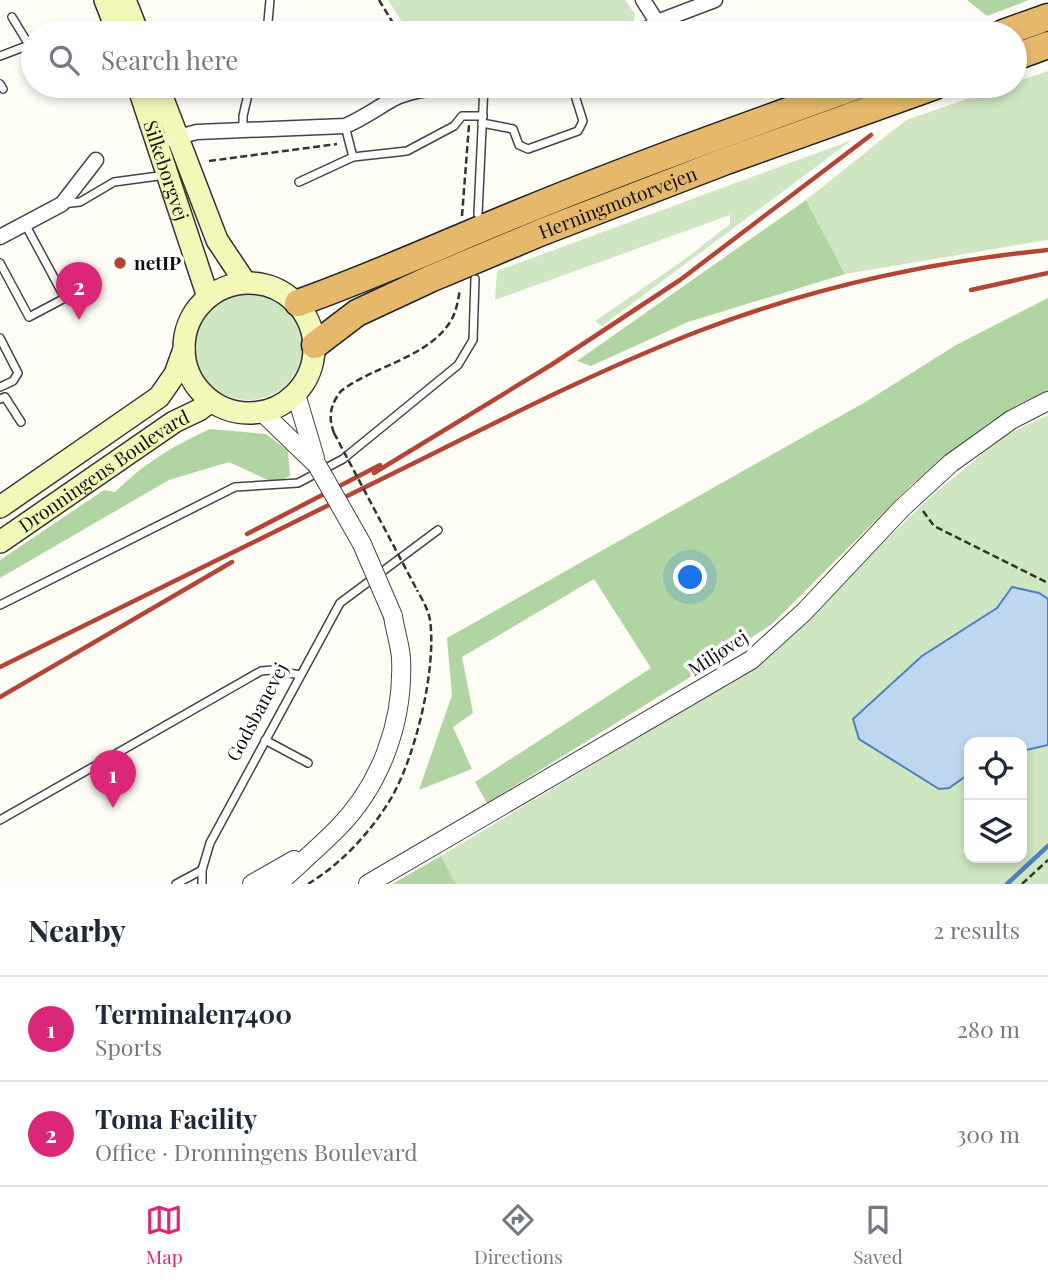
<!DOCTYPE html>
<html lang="en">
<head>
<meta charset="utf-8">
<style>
	body { margin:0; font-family:"Playfair Display",serif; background:#f6f6f7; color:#1f2937 }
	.controls { position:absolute; right:21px; bottom:21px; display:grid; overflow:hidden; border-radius:14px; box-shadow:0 4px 10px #0003 }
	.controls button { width:63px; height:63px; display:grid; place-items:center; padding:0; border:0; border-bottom:2px solid #e0e1e3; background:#fff; color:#1f2937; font:35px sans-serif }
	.you { position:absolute; left:691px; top:578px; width:24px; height:24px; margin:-18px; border:5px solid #fff; border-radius:50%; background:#1a73e8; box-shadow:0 0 0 10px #1a73e833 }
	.badge { display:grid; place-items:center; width:46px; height:46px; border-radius:50%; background:#db2777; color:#fff; font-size:23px; font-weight:700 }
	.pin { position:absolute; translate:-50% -58px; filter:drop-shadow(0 2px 4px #0008) }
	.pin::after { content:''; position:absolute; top:37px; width:24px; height:21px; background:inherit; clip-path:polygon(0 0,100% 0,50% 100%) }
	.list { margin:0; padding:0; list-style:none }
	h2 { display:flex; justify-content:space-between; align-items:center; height:91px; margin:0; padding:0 28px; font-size:30px }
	h2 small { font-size:23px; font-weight:400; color:#747a83 }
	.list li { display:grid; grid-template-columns:46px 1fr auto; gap:21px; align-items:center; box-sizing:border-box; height:105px; padding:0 28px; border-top:2px solid #e0e1e3 }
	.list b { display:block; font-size:26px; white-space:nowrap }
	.list p { margin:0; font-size:23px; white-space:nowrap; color:#747a83 }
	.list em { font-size:23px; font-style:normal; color:#747a83 }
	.icon { flex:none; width:38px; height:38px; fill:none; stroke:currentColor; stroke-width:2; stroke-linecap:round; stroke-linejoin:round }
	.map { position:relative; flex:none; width:1048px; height:884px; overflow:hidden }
	.search { position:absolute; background:#fff; box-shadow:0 4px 10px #0003; left:21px; right:21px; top:21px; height:77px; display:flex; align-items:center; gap:18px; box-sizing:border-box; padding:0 24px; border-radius:38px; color:#747a83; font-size:26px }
	.sheet { height:301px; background:#fff }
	nav { display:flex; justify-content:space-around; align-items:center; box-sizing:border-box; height:98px; border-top:2px solid #e0e1e3; background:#fff; font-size:19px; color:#747a83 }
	nav a { display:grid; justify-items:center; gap:4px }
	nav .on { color:#db2777 }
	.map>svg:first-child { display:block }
	.green { fill:#cee6c1 }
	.forest { fill:#b1d5a2 }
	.water { fill:#bfd6f0; stroke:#4e7fc0; stroke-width:2 }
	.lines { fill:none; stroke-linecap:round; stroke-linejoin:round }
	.stream { stroke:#4e7fc0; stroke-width:4.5 }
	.service-casing { stroke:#444; stroke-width:10 }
	.minor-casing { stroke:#444; stroke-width:17 }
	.tertiary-casing { stroke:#444; stroke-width:20 }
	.secondary-casing { stroke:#333; stroke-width:24 }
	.motorway-casing { stroke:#222; stroke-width:29 }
	.path { stroke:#333; stroke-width:2.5; stroke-dasharray:7 3.5; stroke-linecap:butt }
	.service { stroke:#fff; stroke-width:7 }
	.minor { stroke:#fff; stroke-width:14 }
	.tertiary { stroke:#fff; stroke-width:18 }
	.secondary { stroke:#f3f7b8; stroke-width:21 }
	.motorway { stroke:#e5b86c; stroke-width:26 }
	.rail { stroke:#b34536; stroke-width:4.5 }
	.tertiary-bridge-casing { stroke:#444; stroke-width:20; stroke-linecap:butt }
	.path-bridge { stroke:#333; stroke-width:2.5; stroke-dasharray:7 3.5; stroke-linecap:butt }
	.tertiary-bridge { stroke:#fff; stroke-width:18 }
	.poi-dot { fill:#b34536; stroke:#fff; stroke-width:2.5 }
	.labels { text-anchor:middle; stroke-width:7; stroke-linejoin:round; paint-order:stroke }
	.street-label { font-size:19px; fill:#111; stroke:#fff }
	.poi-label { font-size:19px; font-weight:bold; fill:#111; stroke:#fff; text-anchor:start }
</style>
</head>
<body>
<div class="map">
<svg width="1048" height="884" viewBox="0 0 1048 884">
	<rect width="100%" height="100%" fill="#fefef6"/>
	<g class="green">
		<path d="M388,0H625L635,14L633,24L619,33H409Z"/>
		<path d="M1048,71V240L845,274L806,200L906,120L1005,86H1015V82Z"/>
		<path d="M852,140L602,326L595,321L684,260L730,224V215L495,300L497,271Z"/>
		<circle cx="248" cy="345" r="55"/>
		<path d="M1048,415V599L1039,593L1012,587L997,608L922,656L853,719L960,779L969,774V858H1022V751L1048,745V884H456L441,856L755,667L925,502L1002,437Z"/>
	</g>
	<g class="forest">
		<path d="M967,0H1029L987,16Z"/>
		<path d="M806,200L845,274L688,322L591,366L577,361Z"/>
		<path d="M1048,298V393L990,422L910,486L772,624L721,658L487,803L475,782L651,668L594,579L462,657L473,713L453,727L472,769L419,790L452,695L447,638L867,401L956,345Z"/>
		<path d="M210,429L266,434L288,451L290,476L274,483L229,462L169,480L0,578V560L104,490L115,492C143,464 174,445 210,429Z"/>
		<path d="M441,856L456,884H392Z"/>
	</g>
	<path class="water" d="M1012,587L1039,593L1048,599V745L1022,751V742H969V774L949,788L939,789L859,739L853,719L922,656L997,608Z"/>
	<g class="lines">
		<path class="stream" d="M1007,884L1048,846"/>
		<defs>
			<g id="service">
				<path d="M267,33L270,0"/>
				<path d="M0,56L29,45L12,17"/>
				<path d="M0,84L3,89"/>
				<path d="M482,123L513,129L519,145L528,149L578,131L583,121L572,86"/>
				<path d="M345,126L353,157"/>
				<path d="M243,129V116L250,86"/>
				<path d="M299,182L353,157L407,151L454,126L462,116H483"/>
				<path d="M62,204L80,202L114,182L166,175"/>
				<path d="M478,214L484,86"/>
				<path d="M0,263L29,317L65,298L25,224"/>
				<path d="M0,338L18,373L13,381L0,387"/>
				<path d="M0,399L5,397L21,422"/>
				<path d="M0,605L235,487L298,483L343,459L458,365L473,340L475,279"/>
				<path d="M265,740L308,763"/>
				<path d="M0,820L261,671L273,670L300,675"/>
				<path d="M176,884L202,870"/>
				<path d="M202,884V870L210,843L340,603L438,530"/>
			</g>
			<g id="minor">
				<path d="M643,0L657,22"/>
				<path d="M641,33L657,22L715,0"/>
				<path d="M170,139L197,132L345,126C362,119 377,108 393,99C416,87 445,88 470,86"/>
				<path d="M0,237L62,204L96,160"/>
			</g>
			<g id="tertiary">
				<path d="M296,394L315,458"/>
				<path d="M262,412L317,465"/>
				<path d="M252,884L294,860"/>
				<path d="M278,884C297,866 318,848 337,829C381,785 404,721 401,658C400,645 395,630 393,616"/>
				<path d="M368,884L751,660L804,612L902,508L951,463L1011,420L1048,401"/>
			</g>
			<g id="secondary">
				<path d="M105,0L118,33"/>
				<path d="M125,0L138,33"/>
				<path id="s1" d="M138,86L208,297"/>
				<path d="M158,86L217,240L245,282"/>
				<circle cx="249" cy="348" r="65"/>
				<path d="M0,507L159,397L175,374L184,349"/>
				<path id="s2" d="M0,542L174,422L199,410L211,401"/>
			</g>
			<g id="motorway">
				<path d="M1003,33L1048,17"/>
				<path d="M1015,57L1048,45"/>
				<path d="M298,303C374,276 448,242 524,211C634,166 746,126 857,86"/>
				<path id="s3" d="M315,345L357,313L430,279L542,232L726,161L935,86"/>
			</g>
		</defs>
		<use href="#service" class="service-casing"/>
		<use href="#minor" class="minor-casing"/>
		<use href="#tertiary" class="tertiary-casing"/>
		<use href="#secondary" class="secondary-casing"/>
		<use href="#motorway" class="motorway-casing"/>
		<g class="path">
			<path d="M379,0L399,33"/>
			<path d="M209,161L337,144"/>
			<path d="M462,216L469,125"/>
			<path d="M334,433C328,417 330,405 341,391C372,367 425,358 448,325C456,315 458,301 460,289"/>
			<path d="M923,511L934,526L1048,583"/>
			<path d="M308,884C341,864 370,833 390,800C415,759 437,668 430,620C428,609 422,599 417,590"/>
			<path d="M1022,884L1048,860"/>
		</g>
		<use href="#service" class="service"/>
		<use href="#minor" class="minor"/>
		<use href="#tertiary" class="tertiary"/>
		<use href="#secondary" class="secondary"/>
		<use href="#motorway" class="motorway"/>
		<g class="rail">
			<path d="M971,290L1048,273"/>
			<path d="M374,473L551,365L680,280L871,135"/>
			<path d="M247,534L380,465"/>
			<path d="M0,667C135,601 269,534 404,468C501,420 598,370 699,331C811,288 929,262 1048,250"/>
			<path d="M0,697L232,562"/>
		</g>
		<defs>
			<path id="tertiary-bridge" d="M317,465L362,544L393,616"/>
		</defs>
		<use href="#tertiary-bridge" class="tertiary-bridge-casing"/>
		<path class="path-bridge" d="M334,433L417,590"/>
		<use href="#tertiary-bridge" class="tertiary-bridge"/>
	</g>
	<circle class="poi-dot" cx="120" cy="263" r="7"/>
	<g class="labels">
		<g class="street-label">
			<text dy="7" stroke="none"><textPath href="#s1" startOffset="89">Silkeborgvej</textPath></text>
			<text dy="7" stroke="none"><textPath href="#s3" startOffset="336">Herningmotorvejen</textPath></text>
			<text dy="7" stroke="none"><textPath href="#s2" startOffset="126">Dronningens Boulevard</textPath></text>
			<text transform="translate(718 653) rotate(-33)" y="7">Miljøvej</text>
			<text transform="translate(257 712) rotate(-62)" y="7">Godsbanevej</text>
		</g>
		<g class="poi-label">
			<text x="134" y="270">netIP</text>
		</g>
	</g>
</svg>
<div class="controls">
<button><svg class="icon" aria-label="locate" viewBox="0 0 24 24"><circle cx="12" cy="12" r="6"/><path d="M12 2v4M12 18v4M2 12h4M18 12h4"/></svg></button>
<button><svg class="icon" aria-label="layers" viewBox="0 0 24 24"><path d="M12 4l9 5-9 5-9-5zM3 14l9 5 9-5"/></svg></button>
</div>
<div class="you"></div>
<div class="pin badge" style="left:113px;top:808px">1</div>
<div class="pin badge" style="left:79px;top:320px">2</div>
<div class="search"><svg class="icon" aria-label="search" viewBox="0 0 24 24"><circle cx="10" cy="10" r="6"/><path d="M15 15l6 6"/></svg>Search here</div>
</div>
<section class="sheet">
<h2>Nearby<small>2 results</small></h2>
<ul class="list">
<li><span class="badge">1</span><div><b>Terminalen7400</b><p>Sports</p></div><em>280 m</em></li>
<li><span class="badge">2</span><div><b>Toma Facility</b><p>Office · Dronningens Boulevard</p></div><em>300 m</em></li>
</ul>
</section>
<nav>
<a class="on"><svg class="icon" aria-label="map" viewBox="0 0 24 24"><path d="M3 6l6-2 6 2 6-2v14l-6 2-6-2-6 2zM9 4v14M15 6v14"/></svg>Map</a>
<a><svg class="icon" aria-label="directions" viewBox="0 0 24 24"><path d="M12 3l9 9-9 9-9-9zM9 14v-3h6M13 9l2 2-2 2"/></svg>Directions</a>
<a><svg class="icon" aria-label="saved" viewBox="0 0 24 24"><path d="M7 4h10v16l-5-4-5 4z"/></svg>Saved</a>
</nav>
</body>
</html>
